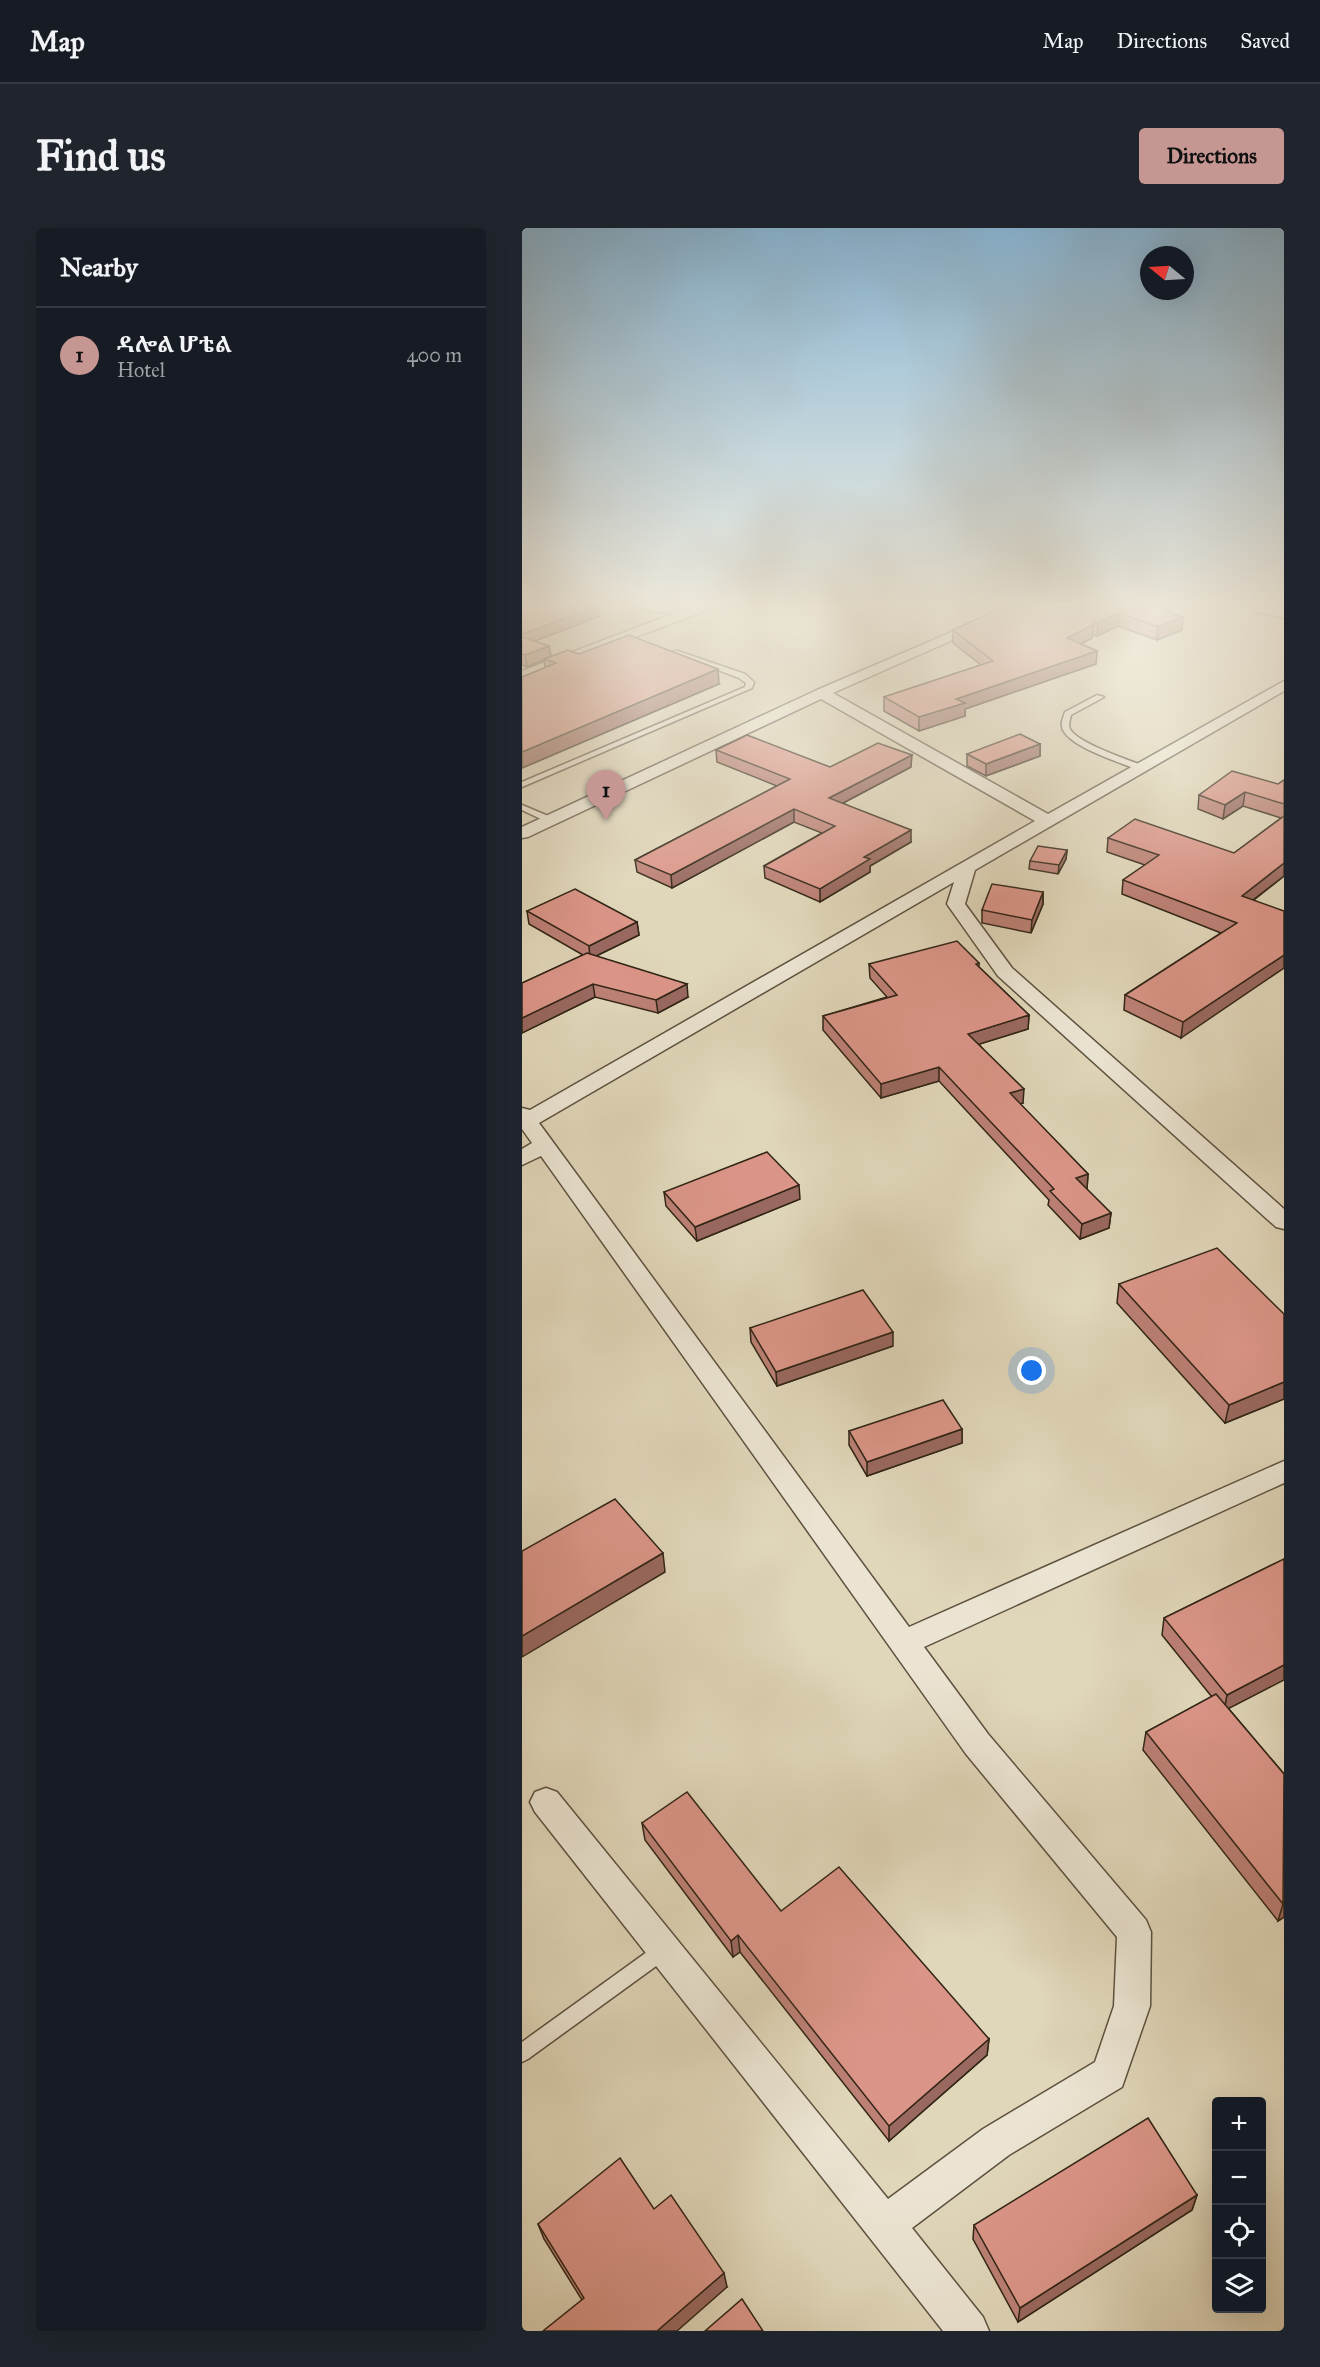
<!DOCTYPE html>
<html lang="en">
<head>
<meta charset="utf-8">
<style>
	body { margin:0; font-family:"IM FELL Great Primer","Noto Serif Ethiopic",serif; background:#20242c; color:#f1f3f6 }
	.controls { position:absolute; right:18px; bottom:18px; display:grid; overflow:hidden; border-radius:6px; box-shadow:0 6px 24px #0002 }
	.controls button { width:54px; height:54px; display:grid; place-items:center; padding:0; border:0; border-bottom:2px solid #363941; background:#171b24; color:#f1f3f6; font:30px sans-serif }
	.compass { position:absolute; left:618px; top:18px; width:54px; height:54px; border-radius:50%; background:#171b24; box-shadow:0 6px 24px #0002; rotate:288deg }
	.you { position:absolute; left:510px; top:1143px; width:21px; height:21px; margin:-15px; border:4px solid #fff; border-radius:50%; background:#1a73e8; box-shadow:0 0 0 9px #1a73e833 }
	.badge { display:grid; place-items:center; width:39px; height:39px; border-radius:50%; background:#c59692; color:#111; font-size:20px; font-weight:700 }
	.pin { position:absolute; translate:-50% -50px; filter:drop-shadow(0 2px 3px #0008) }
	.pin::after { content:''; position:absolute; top:32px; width:21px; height:18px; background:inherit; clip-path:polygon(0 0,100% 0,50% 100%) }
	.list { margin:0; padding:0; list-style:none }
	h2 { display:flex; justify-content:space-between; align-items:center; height:78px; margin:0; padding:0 24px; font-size:26px }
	h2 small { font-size:20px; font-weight:400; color:#9ea1a6 }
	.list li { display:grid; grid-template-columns:39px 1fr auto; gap:18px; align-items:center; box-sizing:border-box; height:96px; padding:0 24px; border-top:2px solid #363941 }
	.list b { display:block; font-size:22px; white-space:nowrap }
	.list p { margin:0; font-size:20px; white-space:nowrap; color:#9ea1a6 }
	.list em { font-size:20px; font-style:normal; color:#9ea1a6 }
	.icon { flex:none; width:33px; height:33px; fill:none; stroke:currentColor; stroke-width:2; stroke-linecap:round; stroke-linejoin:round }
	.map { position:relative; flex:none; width:762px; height:2103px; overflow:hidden; border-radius:6px }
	header { display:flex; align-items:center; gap:36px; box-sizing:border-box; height:84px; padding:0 30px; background:#171b24; border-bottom:2px solid #363941 }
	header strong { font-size:28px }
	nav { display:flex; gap:33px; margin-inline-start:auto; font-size:21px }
	.intro { display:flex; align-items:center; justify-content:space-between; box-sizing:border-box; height:144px; padding:0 36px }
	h1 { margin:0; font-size:42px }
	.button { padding:15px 27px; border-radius:6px; background:#c59692; color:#111; font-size:21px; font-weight:700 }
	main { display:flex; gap:36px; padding:0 36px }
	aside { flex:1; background:#171b24; border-radius:6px; box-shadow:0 6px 24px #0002 }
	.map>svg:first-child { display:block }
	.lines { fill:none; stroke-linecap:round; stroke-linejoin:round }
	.lane-casing { stroke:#5d513f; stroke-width:3 }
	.street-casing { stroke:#5d513f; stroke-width:3 }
	.secondary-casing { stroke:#312516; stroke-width:3 }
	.lane { fill:#ebe4d2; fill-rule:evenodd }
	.street { fill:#ebe4d2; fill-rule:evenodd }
	.secondary { fill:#ebe4d2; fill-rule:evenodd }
	.wall { fill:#bc8075; stroke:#312516; stroke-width:1.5 }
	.shaded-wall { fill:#99685f; stroke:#312516; stroke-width:1.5 }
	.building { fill:#db9588; stroke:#312516; stroke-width:1.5 }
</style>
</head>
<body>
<header>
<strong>Map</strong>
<nav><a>Map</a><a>Directions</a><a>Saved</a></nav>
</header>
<div class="intro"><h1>Find us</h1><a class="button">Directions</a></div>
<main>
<aside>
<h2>Nearby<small></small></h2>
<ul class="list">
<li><span class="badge">1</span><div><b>ዳሎል ሆቴል</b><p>Hotel</p></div><em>400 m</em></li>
</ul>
</aside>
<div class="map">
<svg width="762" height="2103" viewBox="0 0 762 2103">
	<rect width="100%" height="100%" fill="#e0d6b9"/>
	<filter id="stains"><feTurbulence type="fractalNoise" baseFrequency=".00333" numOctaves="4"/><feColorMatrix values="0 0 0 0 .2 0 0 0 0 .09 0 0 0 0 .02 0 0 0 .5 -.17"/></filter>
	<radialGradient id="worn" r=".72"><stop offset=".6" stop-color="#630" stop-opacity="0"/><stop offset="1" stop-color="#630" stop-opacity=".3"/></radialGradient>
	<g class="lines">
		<defs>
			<g id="lane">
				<path d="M152,423H156L223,446L232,454L230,460L0,559V554L223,459L224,455L217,450L152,425Z"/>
				<path d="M575,467L582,469L549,487C548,492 546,497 548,501C555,515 607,532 622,538V542H616C598,534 550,520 541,502C538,496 541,490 543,484Z"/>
				<path d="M0,577L31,590L32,592L25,594L0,582Z"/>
				<path d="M142,1714L148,1716L151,1722L148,1728L6,1831L0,1834V1814L136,1716Z"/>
			</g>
			<g id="street">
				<path d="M116,379H187L185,382L0,452V443L153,385L123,383Z"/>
				<path d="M488,379H505L311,465L526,586L762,453V463L453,642L443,676L490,740L762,981V1001L754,999L476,748L425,676L432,654L17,895L387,1399L762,1233V1255L402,1419L466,1506L624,1692L629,1704L628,1778L600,1859L487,1927L390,2000L461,2089L467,2103H421L13,1584L8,1574L13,1564L24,1560L35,1564L366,1971L461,1901L573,1834L592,1778L595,1709L444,1526L19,928L0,937V921L10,915L0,901V880L8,882L513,593L299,471L6,609L0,610V599L295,462Z"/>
			</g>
			<path id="secondary" d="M730,379H762V390L732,383Z"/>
		</defs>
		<use href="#lane" class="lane-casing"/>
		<use href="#street" class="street-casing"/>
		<use href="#secondary" class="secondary-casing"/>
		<use href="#lane" class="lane"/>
		<use href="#street" class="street"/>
		<use href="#secondary" class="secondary"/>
	</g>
	<g class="wall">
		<path d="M0,379H77L78,388L13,413L27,418L29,428L57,426L197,456L0,540V449L23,440L22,432L5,439L0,437Z"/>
		<path d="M477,379H649L648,385L660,402L635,412L596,398L575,408L571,407L570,410L559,416L575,423L574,436L443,481V488L397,503L362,483V469L459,437L431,415V402L480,380Z"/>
		<path d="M518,516V528L464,548L445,538V526Z"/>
		<path d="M194,522L308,539H389L321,575L389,614L348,638V644L298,674L243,650L242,638L300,605L272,594L150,660L115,644L113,632L255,558L195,534Z"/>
		<path d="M762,552V648L732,672L659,810L602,782L603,767L699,705L600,666L601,652L623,637L585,624L586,610L712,625L759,590L721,578L701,591L676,581L677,567L756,556Z"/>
		<path d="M545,622L544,631L536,646L507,641L508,633Z"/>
		<path d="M521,664V676L509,705L460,695V682Z"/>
		<path d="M5,683L115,694L117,707L74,728L166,769L136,785L73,769L0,805V755L61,727L7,696Z"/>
		<path d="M457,735V739L507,787L506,801L457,816L501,875L498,876L566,946L565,961H564L589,985L587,1000L558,1011L526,977L527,972L417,853L359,870L301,802V788L365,769L348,750L347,736Z"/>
		<path d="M142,964L278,971L175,1013L144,978Z"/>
		<path d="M597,1056L762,1086V1171L703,1195L595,1075Z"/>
		<path d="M228,1100L371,1118L255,1158L229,1114Z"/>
		<path d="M440,1201V1215L345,1248L327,1217V1203Z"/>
		<path d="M762,1331L707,1481L762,1546V1689L756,1693L621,1522L624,1504L690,1469L640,1407L642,1390Z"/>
		<path d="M120,1595L259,1683L467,1811L465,1827L367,1913L218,1724L211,1729L123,1612Z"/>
		<path d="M675,1967L670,1982L496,2094L451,2011L452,1997Z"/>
		<path d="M132,1981L205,2059L60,2072L22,2011L16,1996Z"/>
	</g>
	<g class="shaded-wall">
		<path d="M74,379H77L78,388L0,418V406Z"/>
		<path d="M647,379H649L644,396L661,389L660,402L635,412L636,399L645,384Z"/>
		<path d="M597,385L596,398L575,408L576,395Z"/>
		<path d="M572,394L570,410L545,423V410Z"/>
		<path d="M27,418L29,430L22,431V432L5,439L3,427Z"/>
		<path d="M575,423L574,436L443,481V488L397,503V489L434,471Z"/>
		<path d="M196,441L197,456L0,540V524Z"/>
		<path d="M518,516V528L464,548V536Z"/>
		<path d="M390,527L389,539L308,582L307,570Z"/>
		<path d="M723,564L721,578L701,591L703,577Z"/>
		<path d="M272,581V594L150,660L149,647Z"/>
		<path d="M389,602V614L348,638V644L298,674V661L342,629Z"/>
		<path d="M545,622L544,631L536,646L537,637Z"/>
		<path d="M762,635V648L718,682L720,668Z"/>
		<path d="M521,664V676L509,705L510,692Z"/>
		<path d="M115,694L117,707L68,731L67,718Z"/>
		<path d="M762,727V740L659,810L661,794Z"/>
		<path d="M71,756L73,769L0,805V790Z"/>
		<path d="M165,756L166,769L136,785L134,772Z"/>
		<path d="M507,787L506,801L445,820L446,806Z"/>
		<path d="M417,839V853L359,870V856Z"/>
		<path d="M502,861L501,875L487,879L488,865Z"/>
		<path d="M566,946L565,961L552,965L554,950Z"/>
		<path d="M277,957L278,971L175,1013L173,999Z"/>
		<path d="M589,985L587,1000L558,1011L560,996Z"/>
		<path d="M371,1104V1118L255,1158L254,1144Z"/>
		<path d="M762,1154V1171L703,1195L707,1177Z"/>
		<path d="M440,1201V1215L345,1248V1234Z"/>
		<path d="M141,1325L143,1344L0,1429V1408Z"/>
		<path d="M762,1437V1452L702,1483L705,1467Z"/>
		<path d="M762,1675V1689L756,1693L761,1676Z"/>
		<path d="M216,1707L218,1724L211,1729L209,1713Z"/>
		<path d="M467,1811L465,1827L367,1913V1898Z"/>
		<path d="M675,1967L670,1982L496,2094L498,2080Z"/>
		<path d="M202,2045L205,2059L155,2103H135Z"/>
	</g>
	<g class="building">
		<path d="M0,379H74L0,406Z"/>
		<path d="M482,379H647L645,384L661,389L636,399L597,385L576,395L572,394L571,397L545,410L575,423L434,471L443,475L397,489L362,469L471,433L431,402Z"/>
		<path d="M107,407L196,441L0,524V449L34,435L22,431L46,422L57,426Z"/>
		<path d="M0,409L27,418L3,427L0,426Z"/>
		<path d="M498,506L518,516L464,536L445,526Z"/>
		<path d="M225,507L308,539L356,515L390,527L307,570L389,602L342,629L348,631L298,661L242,638L313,598L272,581L149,647L113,632L268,551L194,522Z"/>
		<path d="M710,543L756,556L762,552V576L723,564L703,577L677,567Z"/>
		<path d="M762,588V635L720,668L762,683V727L661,794L603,767L715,695L601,652L637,627L586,610L613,591L712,625Z"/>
		<path d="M516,618L545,622L537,637L508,633Z"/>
		<path d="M470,656L521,664L510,692L460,682Z"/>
		<path d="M53,661L115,694L67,718L5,683Z"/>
		<path d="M435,713L457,735L454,736L507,787L446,806L502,861L488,865L566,946L554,950L589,985L560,996L528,963L532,961L417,839L359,856L301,788L375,767L347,736Z"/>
		<path d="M65,725L165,756L134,772L71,756L0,790V755Z"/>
		<path d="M245,924L277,957L173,999L142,964Z"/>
		<path d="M695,1020L762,1086V1154L707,1177L597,1056Z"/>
		<path d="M341,1062L371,1104L254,1144L228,1100Z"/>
		<path d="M421,1172L440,1201L345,1234L327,1203Z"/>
		<path d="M93,1271L141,1325L0,1408V1323Z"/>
		<path d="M762,1331V1437L705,1467L642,1390Z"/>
		<path d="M694,1466L762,1546L761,1676L624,1504Z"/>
		<path d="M165,1564L259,1683L317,1639L467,1811L367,1898L216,1707L209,1713L120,1595Z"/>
		<path d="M626,1890L675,1967L498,2080L452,1997Z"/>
		<path d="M98,1930L132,1981L149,1967L202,2045L135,2103H21L62,2070L16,1996Z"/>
		<path d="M220,2071L241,2103H183Z"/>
	</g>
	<linearGradient id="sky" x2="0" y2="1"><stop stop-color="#87b5d5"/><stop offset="0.56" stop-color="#f1ede0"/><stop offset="1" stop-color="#f1ede0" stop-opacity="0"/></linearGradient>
	<rect width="762" height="673" fill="url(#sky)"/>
	<rect width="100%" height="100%" filter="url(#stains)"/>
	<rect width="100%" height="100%" fill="url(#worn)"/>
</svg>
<div class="controls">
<button>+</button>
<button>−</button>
<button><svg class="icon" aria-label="locate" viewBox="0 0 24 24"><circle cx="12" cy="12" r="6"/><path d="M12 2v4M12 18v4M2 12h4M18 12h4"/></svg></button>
<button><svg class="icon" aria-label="layers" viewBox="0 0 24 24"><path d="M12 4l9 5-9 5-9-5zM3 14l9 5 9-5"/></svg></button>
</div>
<svg class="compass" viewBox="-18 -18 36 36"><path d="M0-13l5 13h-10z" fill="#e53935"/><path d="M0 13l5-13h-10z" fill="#9ea1a6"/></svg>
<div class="you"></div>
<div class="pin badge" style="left:84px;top:592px">1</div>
</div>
</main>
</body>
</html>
